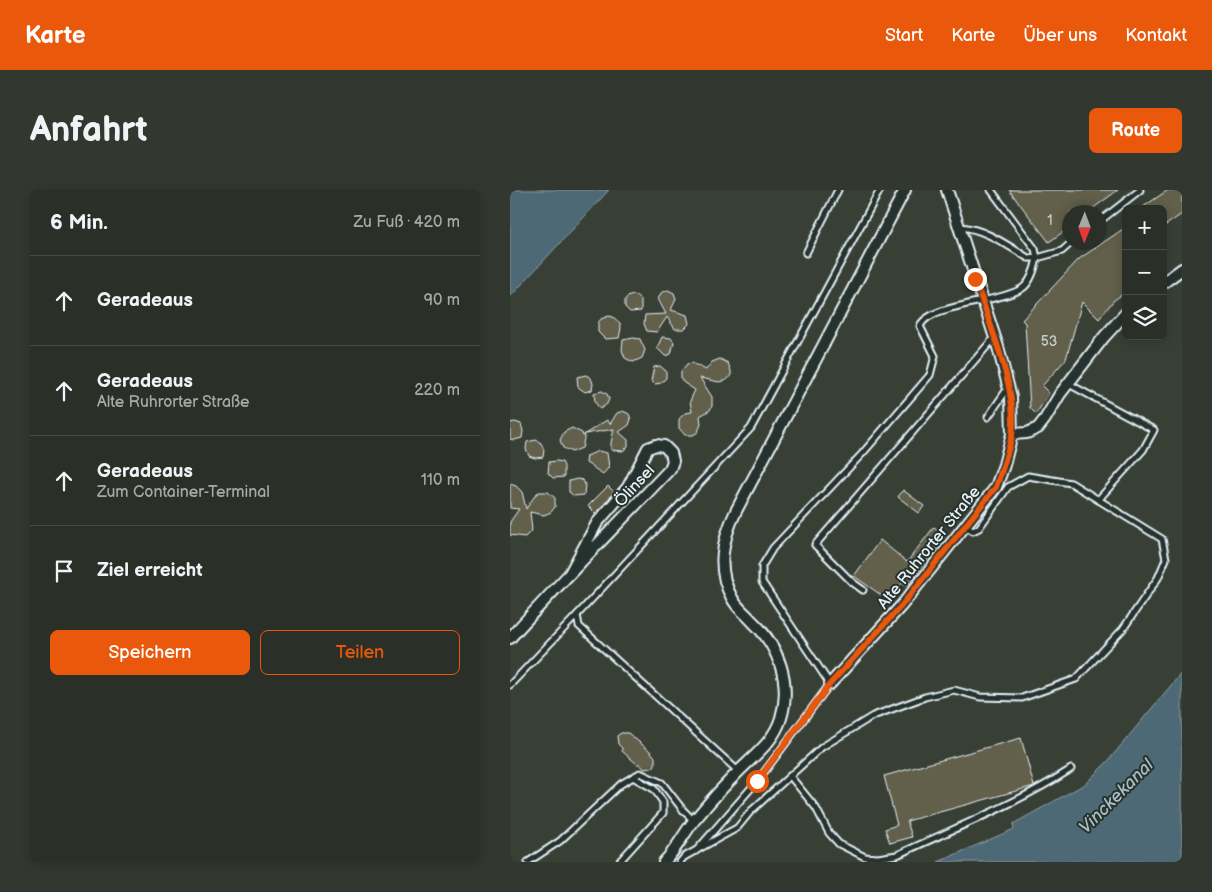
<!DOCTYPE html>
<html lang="de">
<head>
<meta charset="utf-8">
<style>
	body { margin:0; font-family:"Balsamiq Sans",sans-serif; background:#323830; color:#f1f3f6 }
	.controls { position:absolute; right:15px; top:15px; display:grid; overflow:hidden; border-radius:8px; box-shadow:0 2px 12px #0003 }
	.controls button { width:45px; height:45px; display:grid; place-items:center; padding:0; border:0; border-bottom:1px solid #464b45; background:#2a3028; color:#f1f3f6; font:25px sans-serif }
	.compass { position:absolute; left:552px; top:15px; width:45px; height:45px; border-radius:50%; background:#2a3028; box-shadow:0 2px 12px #0003; rotate:181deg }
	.stop { position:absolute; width:15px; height:15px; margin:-11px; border:4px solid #ea580c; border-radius:50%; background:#fff }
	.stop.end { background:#ea580c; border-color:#fff; box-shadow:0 1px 5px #0008 }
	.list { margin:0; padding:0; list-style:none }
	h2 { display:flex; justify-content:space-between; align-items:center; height:65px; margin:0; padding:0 20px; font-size:21px }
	h2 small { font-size:16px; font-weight:400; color:#a5a9a8 }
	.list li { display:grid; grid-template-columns:32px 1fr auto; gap:15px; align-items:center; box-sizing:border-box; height:90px; padding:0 20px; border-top:1px solid #464b45 }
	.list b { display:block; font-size:19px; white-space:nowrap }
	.list p { margin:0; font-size:16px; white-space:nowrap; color:#a5a9a8 }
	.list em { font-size:16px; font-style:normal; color:#a5a9a8 }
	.actions { display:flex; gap:10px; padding:15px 20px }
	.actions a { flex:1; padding:11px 0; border:1px solid #ea580c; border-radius:8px; text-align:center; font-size:18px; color:#ea580c }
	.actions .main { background:#ea580c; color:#fff }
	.icon { flex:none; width:28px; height:28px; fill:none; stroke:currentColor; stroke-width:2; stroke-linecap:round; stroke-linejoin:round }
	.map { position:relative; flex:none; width:672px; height:672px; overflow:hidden; border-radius:8px }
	header { display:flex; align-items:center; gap:30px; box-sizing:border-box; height:70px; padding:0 25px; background:#ea580c; color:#fff }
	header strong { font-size:24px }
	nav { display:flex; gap:28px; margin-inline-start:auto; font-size:18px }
	.intro { display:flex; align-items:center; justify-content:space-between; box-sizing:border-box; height:120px; padding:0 30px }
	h1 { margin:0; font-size:35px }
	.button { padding:12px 22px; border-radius:8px; background:#ea580c; color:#fff; font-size:18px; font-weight:700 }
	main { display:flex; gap:30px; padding:0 30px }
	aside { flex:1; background:#2a3028; border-radius:8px; box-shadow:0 2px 12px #0003 }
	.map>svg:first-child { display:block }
	.water { fill:#4e6974; stroke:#8c9fa9 }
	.building { fill:#625e4b; stroke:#e8f1f8 }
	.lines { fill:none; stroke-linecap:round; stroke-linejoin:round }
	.lane-casing { stroke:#e8f1f8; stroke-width:9 }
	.street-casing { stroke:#e8f1f8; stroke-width:14 }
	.lane { stroke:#26332d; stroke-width:5 }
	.street { stroke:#26332d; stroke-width:10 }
	.route { stroke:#ea580c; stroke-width:6 }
	.labels { text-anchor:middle; stroke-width:4; stroke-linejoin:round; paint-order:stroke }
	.number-label { font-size:14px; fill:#c6cccd }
	.street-label { font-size:16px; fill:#e8f1f8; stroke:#26332d }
	.water-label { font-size:18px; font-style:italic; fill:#aabbc3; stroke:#26332d }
</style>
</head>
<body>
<header>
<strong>Karte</strong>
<nav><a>Start</a><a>Karte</a><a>Über uns</a><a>Kontakt</a></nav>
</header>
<div class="intro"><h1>Anfahrt</h1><a class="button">Route</a></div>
<main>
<aside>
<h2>6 Min.<small>Zu Fuß · 420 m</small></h2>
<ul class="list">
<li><svg class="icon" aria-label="ahead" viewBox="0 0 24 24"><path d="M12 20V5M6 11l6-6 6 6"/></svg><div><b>Geradeaus</b></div><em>90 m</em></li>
<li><svg class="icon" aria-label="ahead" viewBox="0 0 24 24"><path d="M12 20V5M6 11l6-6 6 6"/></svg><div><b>Geradeaus</b><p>Alte Ruhrorter Straße</p></div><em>220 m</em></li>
<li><svg class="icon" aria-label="ahead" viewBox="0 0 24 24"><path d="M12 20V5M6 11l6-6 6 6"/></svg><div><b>Geradeaus</b><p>Zum Container-Terminal</p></div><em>110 m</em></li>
<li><svg class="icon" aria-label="arrive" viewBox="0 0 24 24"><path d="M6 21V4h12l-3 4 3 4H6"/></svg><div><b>Ziel erreicht</b></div></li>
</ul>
<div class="actions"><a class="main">Speichern</a><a>Teilen</a></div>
</aside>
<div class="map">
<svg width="672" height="672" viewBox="0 0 672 672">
	<rect width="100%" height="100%" fill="#384036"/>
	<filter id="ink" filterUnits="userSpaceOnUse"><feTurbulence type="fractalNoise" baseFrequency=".02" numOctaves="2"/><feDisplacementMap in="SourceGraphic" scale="10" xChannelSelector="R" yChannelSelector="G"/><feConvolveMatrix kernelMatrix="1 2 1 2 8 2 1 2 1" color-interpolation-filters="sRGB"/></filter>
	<g filter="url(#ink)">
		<g class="water">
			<path d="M0,0H99L0,107Z"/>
			<path d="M672,482V672H428L504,639L503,634L575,594L598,571Z"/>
		</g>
		<g class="building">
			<path d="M499,0H608L578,22H560V37L539,52Z"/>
			<path d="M658,0H672V24L653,37V19H630Z"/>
			<path d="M616,37V102L604,110L589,129L572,112L556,169L532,196L539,203L526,224L520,218L515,133L512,130L569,69Z"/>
			<path d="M158,100L164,103L166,109L161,120L177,125L179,134L174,139H165L157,127L147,142L137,141L134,134L135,125L156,124L148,109L151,103Z"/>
			<path d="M123,105L127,106L131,110V121L120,122L115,117V110L117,107Z"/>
			<path d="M99,126L103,127L110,133L111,138L109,148L95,149L88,142V133L91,129Z"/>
			<path d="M152,147L161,148L164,152L161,164L155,166L147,158Z"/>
			<path d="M123,148L130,149L135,160L132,168L123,172L115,168L112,160L113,150Z"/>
			<path d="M210,169L218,173L221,181V185L217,190L209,192L190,188L202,207V216L200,220L190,226L191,234L188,242L183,245H175L169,238V229L175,223L182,222L180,211L185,200L174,193L171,189V181L177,174L182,173L196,180L202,172Z"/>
			<path d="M150,176L156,181V188L151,193L145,194L141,191L144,177Z"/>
			<path d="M76,185L81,188L83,194L82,200L75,202L68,197L67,187Z"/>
			<path d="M92,201L97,204L99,209L97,214L90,219L85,212L84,203Z"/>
			<path d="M113,221L119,224L121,229L119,235L109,242L118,250V256L113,261L101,260V253L104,239L75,244L97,230L100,234L107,223Z"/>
			<path d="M5,232L11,234L13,241L12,248L4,250L0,249V233Z"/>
			<path d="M62,238L72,243L73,246L75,244L72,258L62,262L53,258L50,250L54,242Z"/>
			<path d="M26,250L31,253L34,260L33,267L25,268L19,266L16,259L17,252Z"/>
			<path d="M88,261L97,263L99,277L93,284L76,273L77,266Z"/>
			<path d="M47,271L52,272L54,276V287L43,288L38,283L39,272Z"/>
			<path d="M67,289L72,290L75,294L74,305L64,306L59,302V291Z"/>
			<path d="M0,294L6,296L12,302L16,319L26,304L29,302H38L45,308V317L41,322L34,325L20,322L22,340L15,347L0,345V332L9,319L0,318Z"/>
			<path d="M98,296L104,302L86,324L78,316Z"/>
			<path d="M393,300L414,316L409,323L388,307Z"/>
			<path d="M424,337L435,346L397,397L392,393L378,410L344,386L370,350L397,372Z"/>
			<path d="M111,543H118L140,561L145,567V575L142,578L134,579L130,574H127L112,561V558L108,554L107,546Z"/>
			<path d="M511,548L524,596L397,631L402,647L380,653L375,639L387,635L374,586Z"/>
		</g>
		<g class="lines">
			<defs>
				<g id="lane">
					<path d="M481,0L525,59L527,68L552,61L562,52"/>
					<path d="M590,31L630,0"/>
					<path d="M296,63L328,0"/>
					<path d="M559,194L644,240L633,260L588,310"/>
					<path d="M478,227L498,198"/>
					<path d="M353,400L342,392L305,355L484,148"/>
					<path d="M67,425L241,238L370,0"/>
					<path d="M0,495L67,425L69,436L228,581"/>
					<path d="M280,586L306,618L319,643L329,654L355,667L368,668L387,665C445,638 507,614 561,579"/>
					<path d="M186,661L249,589L320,494L252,392V376L263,358L352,264L420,185L425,166L410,136C420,113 494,113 514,97C522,90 525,78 527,68H518C497,55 474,38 449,37"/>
					<path d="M18,672L50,651L111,594L130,583L152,593L173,620L184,631"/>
					<path d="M109,672L153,623V612L144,599L123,587"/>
					<path d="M170,672L174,667L227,638L241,621L312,557L363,526L415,507L444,500L470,507L512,508L566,489L613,439L648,388L656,369L652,349L561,293L518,286L498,297L469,338L463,341L455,336"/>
				</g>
				<g id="street">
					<path d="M653,93L672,79"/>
					<path d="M502,244L517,243L528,238L535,229L550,204L594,147L616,123"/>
					<path d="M0,448C52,390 107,335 160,279L163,271L161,263L154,256L146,255L138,258L118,297L87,333L59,385"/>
					<path d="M320,494L392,415L486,297L494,275L502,244L501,207L488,157L437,0"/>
					<path d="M154,672C168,658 175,640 188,626C201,610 215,595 229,581C246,564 264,551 271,528C282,492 268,455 242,431C235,423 227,418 222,408C206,379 212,350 226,321L395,0"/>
				</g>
			</defs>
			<use href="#lane" class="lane-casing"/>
			<use href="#street" class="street-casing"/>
			<use href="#lane" class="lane"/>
			<use href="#street" class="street"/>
		</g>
	</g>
	<g class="lines" filter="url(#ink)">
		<path class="route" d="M247,591L320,494L392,415L486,297C492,280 498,263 502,245C509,202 478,131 465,89"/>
	</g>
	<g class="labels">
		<g class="number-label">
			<text x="540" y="35">1</text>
			<text x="539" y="156">53</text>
		</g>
		<g class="street-label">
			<text transform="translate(124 295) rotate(-47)" y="6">Ölinsel</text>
			<text transform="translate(418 357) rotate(-51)" y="6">Alte Ruhrorter Straße</text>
		</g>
		<g class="water-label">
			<text transform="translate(606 606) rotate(-45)" y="6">Vinckekanal</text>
		</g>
	</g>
</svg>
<div class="controls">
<button>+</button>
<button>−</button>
<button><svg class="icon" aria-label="layers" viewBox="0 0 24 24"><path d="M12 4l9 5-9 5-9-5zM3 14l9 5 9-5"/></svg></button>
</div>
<svg class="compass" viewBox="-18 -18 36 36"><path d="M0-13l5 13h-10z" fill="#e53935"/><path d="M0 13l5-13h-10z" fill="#a5a9a8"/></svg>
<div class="stop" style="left:247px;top:591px"></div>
<div class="stop end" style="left:465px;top:89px"></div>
</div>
</main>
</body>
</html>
